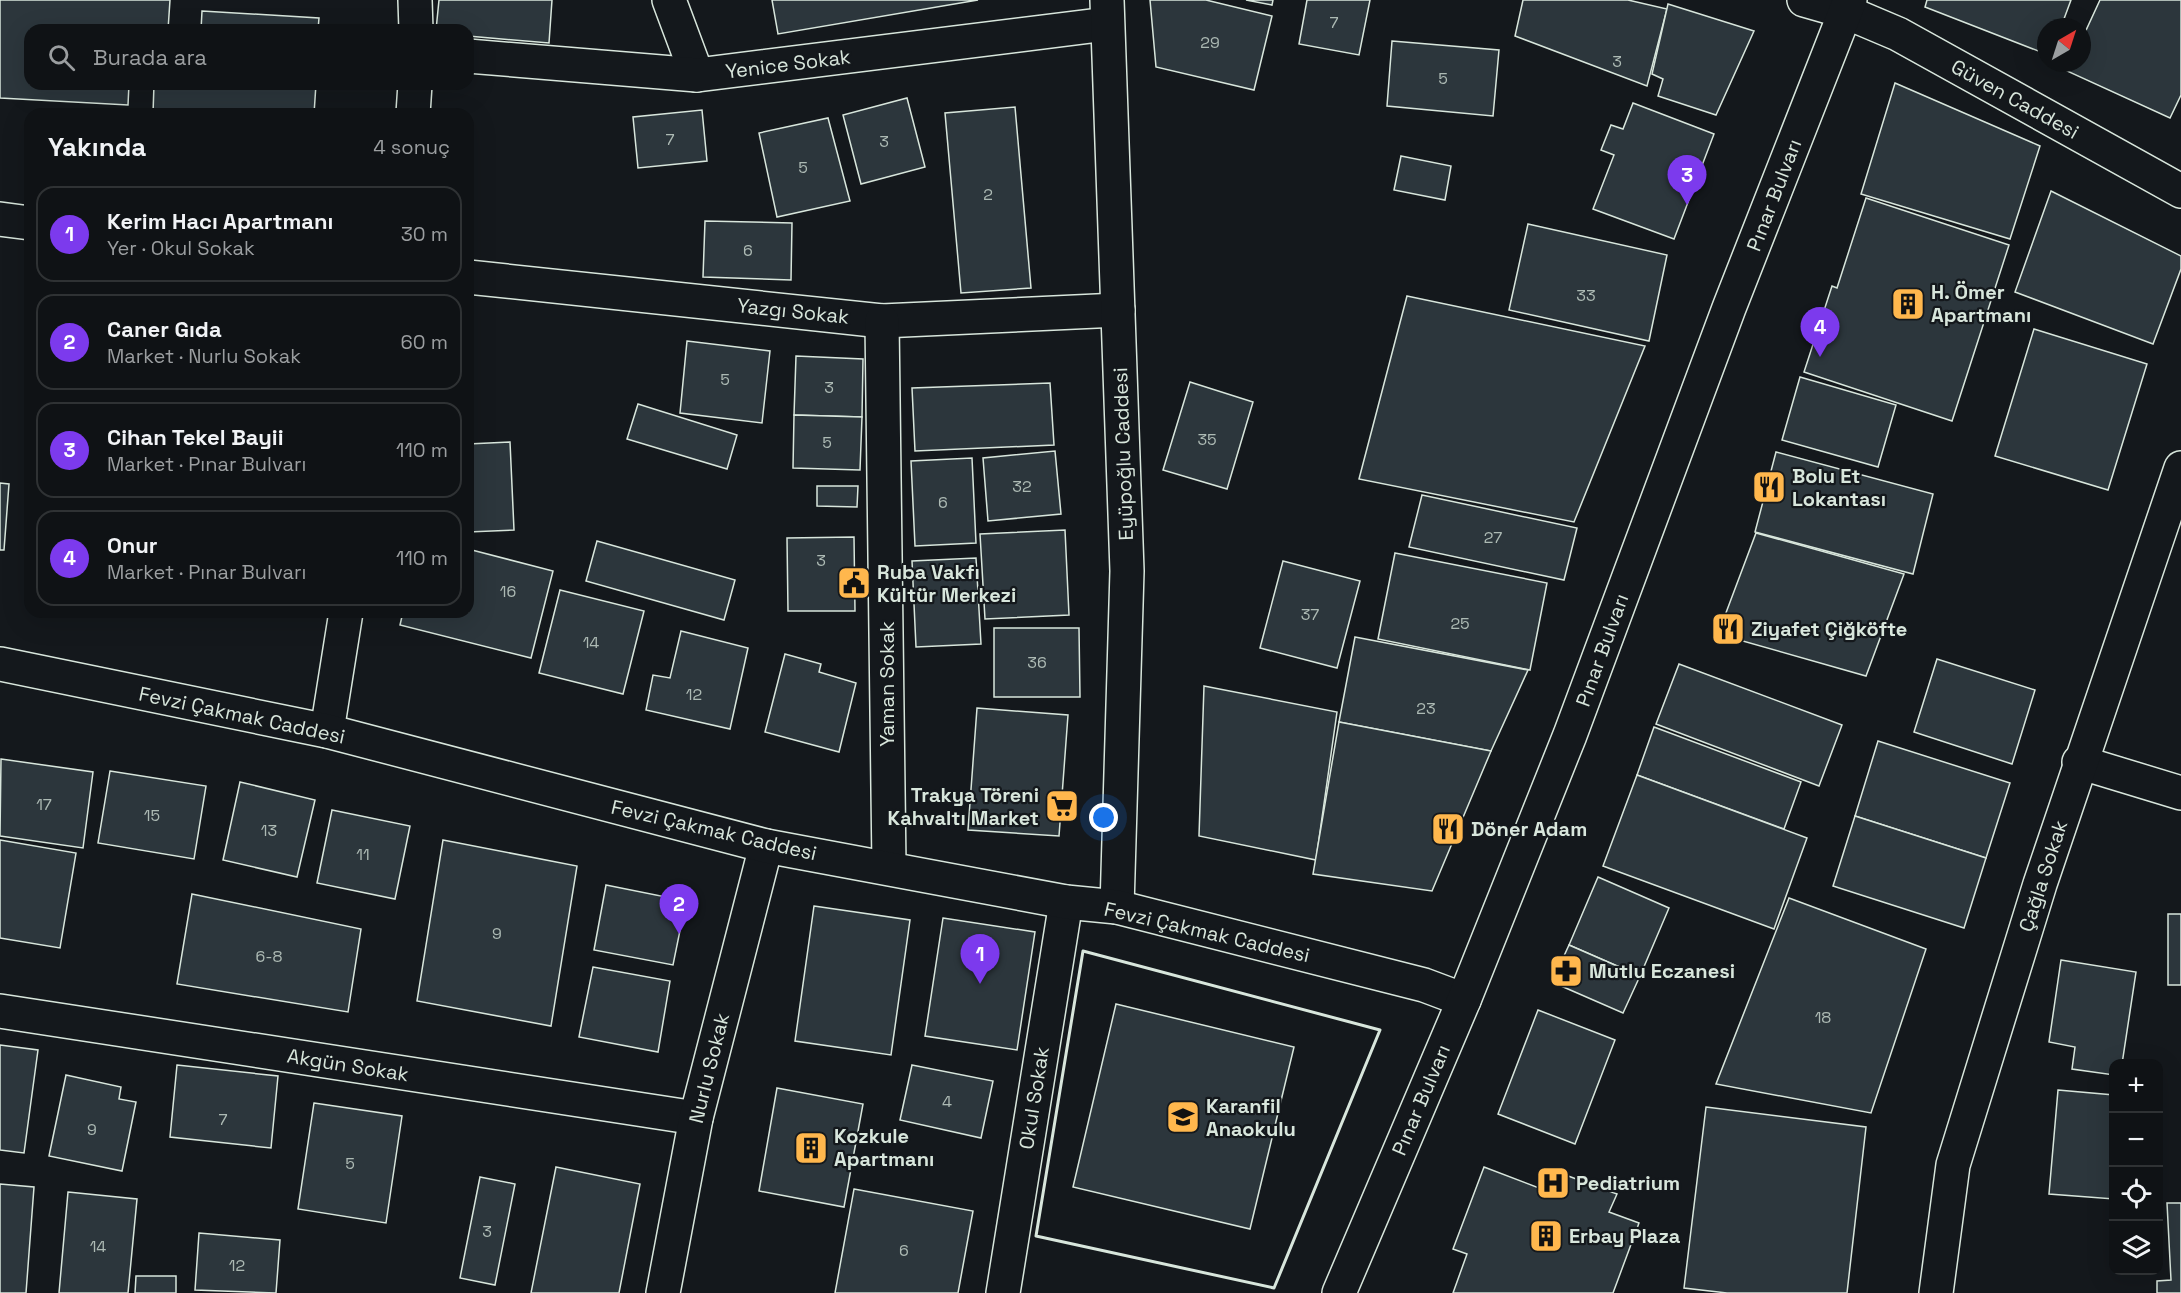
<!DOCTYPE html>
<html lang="tr">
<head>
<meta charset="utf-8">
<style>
	body { margin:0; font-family:"Space Grotesk",sans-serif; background:#181b1e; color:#f1f3f6 }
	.controls { position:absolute; right:18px; bottom:18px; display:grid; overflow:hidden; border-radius:12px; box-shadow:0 6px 24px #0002 }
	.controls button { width:54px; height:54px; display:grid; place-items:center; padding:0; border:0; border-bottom:2px solid #2f3234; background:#0f1215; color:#f1f3f6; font:30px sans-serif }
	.compass { position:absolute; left:2037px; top:18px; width:54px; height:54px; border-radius:50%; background:#0f1215; box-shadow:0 6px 24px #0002; rotate:39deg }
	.you { position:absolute; left:1104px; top:818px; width:21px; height:21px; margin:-15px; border:4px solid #fff; border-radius:50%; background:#1a73e8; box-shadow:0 0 0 9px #1a73e833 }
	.badge { display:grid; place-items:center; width:39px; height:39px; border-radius:50%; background:#7c3aed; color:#fff; font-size:20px; font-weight:700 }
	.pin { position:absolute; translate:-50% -50px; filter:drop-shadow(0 2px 3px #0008) }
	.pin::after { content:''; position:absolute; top:32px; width:21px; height:18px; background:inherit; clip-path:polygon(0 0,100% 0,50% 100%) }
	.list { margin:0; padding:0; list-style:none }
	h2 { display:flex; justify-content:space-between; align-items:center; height:78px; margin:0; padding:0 24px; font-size:26px }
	h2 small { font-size:20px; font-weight:400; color:#9b9ea0 }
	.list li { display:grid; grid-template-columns:39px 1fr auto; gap:18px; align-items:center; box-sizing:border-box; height:96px; margin:0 12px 12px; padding:0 12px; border:2px solid #2f3234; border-radius:18px }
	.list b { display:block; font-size:22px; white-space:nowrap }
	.list p { margin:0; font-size:20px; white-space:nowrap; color:#9b9ea0 }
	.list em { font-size:20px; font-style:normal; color:#9b9ea0 }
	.icon { flex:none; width:33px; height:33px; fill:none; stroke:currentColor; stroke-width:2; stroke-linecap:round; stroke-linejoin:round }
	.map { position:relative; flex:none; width:2181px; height:1293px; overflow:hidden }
	.search { position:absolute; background:#0f1215; box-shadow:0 6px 24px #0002; left:24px; top:24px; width:450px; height:66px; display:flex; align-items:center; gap:15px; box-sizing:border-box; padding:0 21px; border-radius:18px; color:#9b9ea0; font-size:22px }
	.panel { position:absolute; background:#0f1215; box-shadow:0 6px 24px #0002; left:24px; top:108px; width:450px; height:510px; border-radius:18px }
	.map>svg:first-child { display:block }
	.building { fill:#2c363c; stroke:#d8e6dc; stroke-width:1.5 }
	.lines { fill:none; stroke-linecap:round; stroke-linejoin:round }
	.minor-casing { stroke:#d8e6dc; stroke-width:36 }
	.tertiary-casing { stroke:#d8e6dc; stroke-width:36 }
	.primary-casing { stroke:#d8e6dc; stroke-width:36 }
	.minor { stroke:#14181c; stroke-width:33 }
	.tertiary { stroke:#14181c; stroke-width:33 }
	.primary { stroke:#14181c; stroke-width:33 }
	.wall { stroke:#d8e6dc; stroke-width:3 }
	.labels { text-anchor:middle; stroke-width:4.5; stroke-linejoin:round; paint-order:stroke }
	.number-label { font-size:16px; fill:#adbab4 }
	.street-label { font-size:20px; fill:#d8e6dc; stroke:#14181c }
	.poi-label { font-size:20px; font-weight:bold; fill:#d8e6dc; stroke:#14181c; text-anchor:start }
</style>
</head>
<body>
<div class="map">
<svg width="2181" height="1293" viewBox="0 0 2181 1293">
	<rect width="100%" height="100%" fill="#14181c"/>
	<g class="building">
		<path d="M0,0H170L168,30H30V84H129L128,105L0,98Z"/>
		<path d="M439,0H552L549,43L468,36V30H436Z"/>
		<path d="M772,0H978L778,34Z"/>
		<path d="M1150,0H1206L1272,16L1254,90L1156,67Z"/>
		<path d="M1246,0H1273L1272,5Z"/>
		<path d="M1307,0H1370L1359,55L1299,44Z"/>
		<path d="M1523,0H1628L1667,9L1647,86L1515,36Z"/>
		<path d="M1927,0H2071L2061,27H2046V54L1925,7Z"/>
		<path d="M2100,0H2181V95L2170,118L2067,71L2071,63H2082V39Z"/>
		<path d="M1668,4L1754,31L1716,115L1658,96L1663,79L1652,74Z"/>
		<path d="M202,11L319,18L318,30H201Z"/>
		<path d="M1392,41L1499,50L1493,116L1387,106Z"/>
		<path d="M1895,83L2040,146L2010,239L1861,194Z"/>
		<path d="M154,84H316L314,114H153Z"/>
		<path d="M907,98L925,167L861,184L843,115Z"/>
		<path d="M1633,103L1714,134L1674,239L1593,209L1614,155L1601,150L1611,125L1623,129Z"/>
		<path d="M1015,107L1031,288L961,293L945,113Z"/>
		<path d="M702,110L707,161L638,168L633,117Z"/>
		<path d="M828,118L850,201L777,217L759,133Z"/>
		<path d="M1401,156L1451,166L1445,200L1394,190Z"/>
		<path d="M2051,191L2181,256V269L2153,344L2015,292Z"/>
		<path d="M1866,198L2009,245L1952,421L1804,372L1832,286L1837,288Z"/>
		<path d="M705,221L792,223L791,280L703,277Z"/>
		<path d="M1528,224L1667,255L1649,341L1509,310Z"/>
		<path d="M1407,296L1645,346L1574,522L1359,479Z"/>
		<path d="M2034,329L2147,364L2108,490L1995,456Z"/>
		<path d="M687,341L770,351L762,423L680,413Z"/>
		<path d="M796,356L863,359L862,417L794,415Z"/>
		<path d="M1800,377L1896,405L1878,467L1782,440Z"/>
		<path d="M1190,382L1253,402L1227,489L1163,470Z"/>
		<path d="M1050,383L1054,445L915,451L912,388Z"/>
		<path d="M638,404L737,435L727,469L627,439Z"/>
		<path d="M794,415L862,417L860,470L793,468Z"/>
		<path d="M510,442L514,530L468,532V444Z"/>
		<path d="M1055,451L1061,514L988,521L983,458Z"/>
		<path d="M1776,452L1933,494L1913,574L1755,532Z"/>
		<path d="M972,458L976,543L915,546L911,461Z"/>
		<path d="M0,483L9,484L4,550H0Z"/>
		<path d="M817,486H858L857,507L817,506Z"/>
		<path d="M1422,495L1577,528L1564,580L1409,547Z"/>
		<path d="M1065,530L1069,615L985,619L980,534Z"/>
		<path d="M1756,533L1904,574L1866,676L1718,634Z"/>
		<path d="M854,537L855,611H788L787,538Z"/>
		<path d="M597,541L735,580L724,620L586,581Z"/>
		<path d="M468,549L553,571L531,658L400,625L403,612H468Z"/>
		<path d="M1395,553L1547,583L1530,670L1378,639Z"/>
		<path d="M976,558L981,644L916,647L912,561Z"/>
		<path d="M1283,561L1360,581L1337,668L1260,648Z"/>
		<path d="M560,590L644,611L623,694L539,673Z"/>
		<path d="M994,628H1079L1080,697H994Z"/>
		<path d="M681,631L748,648L730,729L646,710L653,675L670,678Z"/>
		<path d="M1355,637L1528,670L1491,751L1339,722Z"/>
		<path d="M785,654L821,664L819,672L856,683L839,752L765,732Z"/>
		<path d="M1937,659L2035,690L2012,764L1914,732Z"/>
		<path d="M1679,664L1842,725L1819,786L1656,724Z"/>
		<path d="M1204,686L1337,712L1316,860L1199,836Z"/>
		<path d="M977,708L1068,715L1059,836L968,830Z"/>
		<path d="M1339,722L1491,751L1432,891L1313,874Z"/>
		<path d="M1654,727L1801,782L1784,829L1637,775Z"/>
		<path d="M1878,741L2010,783L1986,858L1855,816Z"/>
		<path d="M1,759L93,772L83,848L0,836Z"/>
		<path d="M110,771L206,786L194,859L98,843Z"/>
		<path d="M1637,775L1807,838L1774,929L1603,866Z"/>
		<path d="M240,782L315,800L297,877L223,860Z"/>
		<path d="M332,810L410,826L395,899L317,883Z"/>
		<path d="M1855,816L1986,858L1964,928L1833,886Z"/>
		<path d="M0,840L76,853L60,948L0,938Z"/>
		<path d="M443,840L577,866L551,1026L417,1001Z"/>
		<path d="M1598,877L1669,908L1640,976L1569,945Z"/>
		<path d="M606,885L686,901L673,965L594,950Z"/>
		<path d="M192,894L361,929L348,1012L177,984Z"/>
		<path d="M1789,898L1926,949L1871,1113L1716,1084Z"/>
		<path d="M814,906L910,920L891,1055L795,1041Z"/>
		<rect x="2168" y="914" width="13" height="71"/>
		<path d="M943,918L1035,932L1017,1050L925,1036Z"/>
		<path d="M1569,945L1640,976L1623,1013L1552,982Z"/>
		<path d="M2061,960L2136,972L2122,1064H2114V1075L2072,1069L2075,1047L2049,1042Z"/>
		<path d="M593,967L670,981L658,1052L579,1037Z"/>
		<path d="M1116,1004L1294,1047L1250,1229L1073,1187Z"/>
		<path d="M1538,1010L1615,1040L1575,1144L1498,1114Z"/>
		<path d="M0,1045L38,1050L24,1153L0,1150Z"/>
		<path d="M177,1065L278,1076L271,1148L170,1137Z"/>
		<path d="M912,1065L993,1081L981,1138L900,1120Z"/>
		<path d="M66,1075L121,1087L119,1099L136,1102L122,1171L49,1156Z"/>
		<path d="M777,1088L863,1104L844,1207L759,1191Z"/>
		<path d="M2058,1090L2114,1095V1199L2049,1194Z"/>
		<path d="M314,1103L402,1116L386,1223L298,1209Z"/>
		<path d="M1706,1107L1866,1127L1847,1293H1727L1684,1288Z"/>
		<path d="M556,1167L640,1184L619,1293H531Z"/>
		<path d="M1484,1167L1552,1193L1560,1173L1617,1194L1609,1212L1639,1223L1613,1293H1453L1467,1254L1453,1249Z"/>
		<path d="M480,1177L515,1184L495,1285L460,1278Z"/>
		<path d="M0,1184L34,1187L26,1293H0Z"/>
		<path d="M854,1189L973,1211L958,1293H835Z"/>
		<path d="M68,1192L137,1199L128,1293H59Z"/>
		<path d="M2167,1203H2181V1293H2157V1281L2171,1280Z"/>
		<path d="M199,1233L280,1240L276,1293L195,1290Z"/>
		<path d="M136,1276H176V1293H135Z"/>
	</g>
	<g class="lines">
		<defs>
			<g id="minor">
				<path d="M415,0L416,30"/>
				<path d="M669,0L697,75"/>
				<path d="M1804,0L1846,12"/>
				<path d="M468,56L697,75L1107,24"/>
				<path d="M413,114L415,84"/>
				<path d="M0,219L30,223"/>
				<path d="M468,277L882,321L1118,310"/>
				<path d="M882,321L889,867"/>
				<path d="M327,731L346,612"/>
				<path d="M2079,762L2181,793"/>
				<path d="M0,1011L696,1118"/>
				<path d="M663,1293L696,1118L766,846"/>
				<path d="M1003,1293L1066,902"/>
				<path d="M1936,1293L1953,1165L2040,884L2181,468"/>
			</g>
			<g id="tertiary">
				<path d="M1107,0L1127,571L1117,907"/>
				<path d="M1846,12L1898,34L2181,191"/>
				<path d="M0,664L327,731L766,846L1066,902L1117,907L1424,985L1464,1000"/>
			</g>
			<path id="primary" d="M1339,1293L1464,1000L1570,735L1729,308L1850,0"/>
		</defs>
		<use href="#minor" class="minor-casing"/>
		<use href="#tertiary" class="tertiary-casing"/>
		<use href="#primary" class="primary-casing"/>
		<use href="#minor" class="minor"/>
		<use href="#tertiary" class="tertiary"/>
		<use href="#primary" class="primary"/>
		<path class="wall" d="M1083,951L1380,1030L1274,1288L1036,1236Z"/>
	</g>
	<defs>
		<symbol id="building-square" viewBox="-11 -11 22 22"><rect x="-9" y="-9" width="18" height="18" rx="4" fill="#ffb74d" stroke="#14181c"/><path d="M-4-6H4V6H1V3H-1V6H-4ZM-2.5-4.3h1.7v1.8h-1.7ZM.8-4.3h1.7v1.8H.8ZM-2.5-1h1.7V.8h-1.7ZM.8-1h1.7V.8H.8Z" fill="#111"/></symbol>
		<symbol id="restaurant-square" viewBox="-11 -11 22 22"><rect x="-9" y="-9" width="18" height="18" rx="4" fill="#ffb74d" stroke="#14181c"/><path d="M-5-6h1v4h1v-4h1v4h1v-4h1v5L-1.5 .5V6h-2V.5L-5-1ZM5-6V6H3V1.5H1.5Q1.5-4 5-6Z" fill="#111"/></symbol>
		<symbol id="civic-square" viewBox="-11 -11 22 22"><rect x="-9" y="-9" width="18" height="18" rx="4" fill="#ffb74d" stroke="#14181c"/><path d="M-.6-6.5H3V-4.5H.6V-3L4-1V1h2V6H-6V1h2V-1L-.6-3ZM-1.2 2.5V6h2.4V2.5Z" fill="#111"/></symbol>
		<symbol id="supermarket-square" viewBox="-11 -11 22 22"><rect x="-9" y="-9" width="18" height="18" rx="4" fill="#ffb74d" stroke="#14181c"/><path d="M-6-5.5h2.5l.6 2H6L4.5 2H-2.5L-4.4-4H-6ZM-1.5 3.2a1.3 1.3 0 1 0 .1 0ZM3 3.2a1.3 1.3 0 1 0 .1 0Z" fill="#111"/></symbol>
		<symbol id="pharmacy-square" viewBox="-11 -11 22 22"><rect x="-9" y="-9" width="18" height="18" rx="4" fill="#ffb74d" stroke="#14181c"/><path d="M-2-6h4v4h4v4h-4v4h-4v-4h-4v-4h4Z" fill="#111"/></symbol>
		<symbol id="school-square" viewBox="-11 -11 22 22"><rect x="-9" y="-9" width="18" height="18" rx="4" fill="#ffb74d" stroke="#14181c"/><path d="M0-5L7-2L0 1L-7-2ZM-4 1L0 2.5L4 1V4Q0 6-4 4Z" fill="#111"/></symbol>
		<symbol id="hospital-square" viewBox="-11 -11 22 22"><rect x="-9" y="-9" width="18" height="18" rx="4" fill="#ffb74d" stroke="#14181c"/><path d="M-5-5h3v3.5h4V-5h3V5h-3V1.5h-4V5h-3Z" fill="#111"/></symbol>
	</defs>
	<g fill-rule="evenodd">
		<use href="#building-square" x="1889" y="285" width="38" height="38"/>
		<use href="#restaurant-square" x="1750" y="468" width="38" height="38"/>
		<use href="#civic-square" x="835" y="564" width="38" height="38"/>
		<use href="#restaurant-square" x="1709" y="610" width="38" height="38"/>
		<use href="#supermarket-square" x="1043" y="787" width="38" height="38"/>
		<use href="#restaurant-square" x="1429" y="810" width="38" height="38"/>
		<use href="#pharmacy-square" x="1547" y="952" width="38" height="38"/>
		<use href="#school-square" x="1164" y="1098" width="38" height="38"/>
		<use href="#building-square" x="792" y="1129" width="38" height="38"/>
		<use href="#hospital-square" x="1534" y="1164" width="38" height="38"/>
		<use href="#building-square" x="1527" y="1217" width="38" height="38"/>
	</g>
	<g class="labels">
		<g class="number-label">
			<text x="1334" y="28">7</text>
			<text x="1210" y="48">29</text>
			<text x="1617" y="67">3</text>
			<text x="1443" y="84">5</text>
			<text x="670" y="145">7</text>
			<text x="884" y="147">3</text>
			<text x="803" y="173">5</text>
			<text x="988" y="200">2</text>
			<text x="748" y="256">6</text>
			<text x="1586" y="301">33</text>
			<text x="725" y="385">5</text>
			<text x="829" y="393">3</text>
			<text x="1207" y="445">35</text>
			<text x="827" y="448">5</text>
			<text x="1022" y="492">32</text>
			<text x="943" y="508">6</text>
			<text x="1493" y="543">27</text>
			<text x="821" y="566">3</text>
			<text x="508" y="597">16</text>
			<text x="1310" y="620">37</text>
			<text x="1460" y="629">25</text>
			<text x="591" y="648">14</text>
			<text x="1037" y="668">36</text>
			<text x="694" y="700">12</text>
			<text x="1426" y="714">23</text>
			<text x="44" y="810">17</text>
			<text x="152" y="821">15</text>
			<text x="269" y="836">13</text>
			<text x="363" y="860">11</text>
			<text x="497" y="939">9</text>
			<text x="269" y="962">6-8</text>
			<text x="1823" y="1023">18</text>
			<text x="947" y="1107">4</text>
			<text x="223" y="1125">7</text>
			<text x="92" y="1135">9</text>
			<text x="350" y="1169">5</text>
			<text x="487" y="1237">3</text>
			<text x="98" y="1252">14</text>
			<text x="904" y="1256">6</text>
			<text x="237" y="1271">12</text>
		</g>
		<g class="street-label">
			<text transform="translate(788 64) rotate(-7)" y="7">Yenice Sokak</text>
			<text transform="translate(2015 99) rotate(29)" y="7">Güven Caddesi</text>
			<text transform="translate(1774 195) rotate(-69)" y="7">Pınar Bulvarı</text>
			<text transform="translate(793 311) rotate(6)" y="7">Yazgı Sokak</text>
			<text transform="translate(1123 454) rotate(-92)" y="7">Eyüpoğlu Caddesi</text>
			<text transform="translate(1602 650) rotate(-70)" y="7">Pınar Bulvarı</text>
			<text transform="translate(887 684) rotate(-90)" y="7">Yaman Sokak</text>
			<text transform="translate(242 715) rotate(12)" y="7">Fevzi Çakmak Caddesi</text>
			<text transform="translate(714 830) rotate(13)" y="7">Fevzi Çakmak Caddesi</text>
			<text transform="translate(2043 876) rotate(-72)" y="7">Çağla Sokak</text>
			<text transform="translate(1207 932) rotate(13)" y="7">Fevzi Çakmak Caddesi</text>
			<text transform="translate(348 1065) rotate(9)" y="7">Akgün Sokak</text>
			<text transform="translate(709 1068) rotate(-76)" y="7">Nurlu Sokak</text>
			<text transform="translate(1034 1098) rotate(-81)" y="7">Okul Sokak</text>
			<text transform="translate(1421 1100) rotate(-67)" y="7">Pınar Bulvarı</text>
		</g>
		<g class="poi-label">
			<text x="1931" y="299">H. Ömer<tspan x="1931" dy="23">Apartmanı</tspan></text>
			<text x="1792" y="483">Bolu Et<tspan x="1792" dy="23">Lokantası</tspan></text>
			<text x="877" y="579">Ruba Vakfı<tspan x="877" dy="23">Kültür Merkezi</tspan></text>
			<text x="1751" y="636">Ziyafet Çiğköfte</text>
			<text x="1039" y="802" text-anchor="end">Trakya Töreni<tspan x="1039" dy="23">Kahvaltı Market</tspan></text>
			<text x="1471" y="836">Döner Adam</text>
			<text x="1589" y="978">Mutlu Eczanesi</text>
			<text x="1206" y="1113">Karanfil<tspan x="1206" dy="23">Anaokulu</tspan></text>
			<text x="834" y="1143">Kozkule<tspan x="834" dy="23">Apartmanı</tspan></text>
			<text x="1576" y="1190">Pediatrium</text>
			<text x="1569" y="1243">Erbay Plaza</text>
		</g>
	</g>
</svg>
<div class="controls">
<button>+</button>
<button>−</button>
<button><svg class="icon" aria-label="locate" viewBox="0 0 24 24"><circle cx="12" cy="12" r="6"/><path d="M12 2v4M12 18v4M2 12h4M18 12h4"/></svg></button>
<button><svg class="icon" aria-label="layers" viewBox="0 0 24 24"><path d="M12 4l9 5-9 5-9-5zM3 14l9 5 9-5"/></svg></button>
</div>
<svg class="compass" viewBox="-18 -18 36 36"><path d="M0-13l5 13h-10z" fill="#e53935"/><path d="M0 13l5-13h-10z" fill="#9b9ea0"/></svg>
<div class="you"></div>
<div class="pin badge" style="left:980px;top:984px">1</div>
<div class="pin badge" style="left:679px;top:934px">2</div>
<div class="pin badge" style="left:1687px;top:205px">3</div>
<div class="pin badge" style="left:1820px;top:357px">4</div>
<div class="search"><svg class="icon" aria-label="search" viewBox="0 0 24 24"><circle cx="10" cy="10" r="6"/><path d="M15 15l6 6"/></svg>Burada ara</div>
<section class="panel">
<h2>Yakında<small>4 sonuç</small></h2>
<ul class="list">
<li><span class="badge">1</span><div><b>Kerim Hacı Apartmanı</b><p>Yer · Okul Sokak</p></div><em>30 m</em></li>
<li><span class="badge">2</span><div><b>Caner Gıda</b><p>Market · Nurlu Sokak</p></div><em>60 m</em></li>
<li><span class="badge">3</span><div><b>Cihan Tekel Bayii</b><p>Market · Pınar Bulvarı</p></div><em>110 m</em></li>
<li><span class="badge">4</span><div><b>Onur</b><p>Market · Pınar Bulvarı</p></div><em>110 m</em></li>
</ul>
</section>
</div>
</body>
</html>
